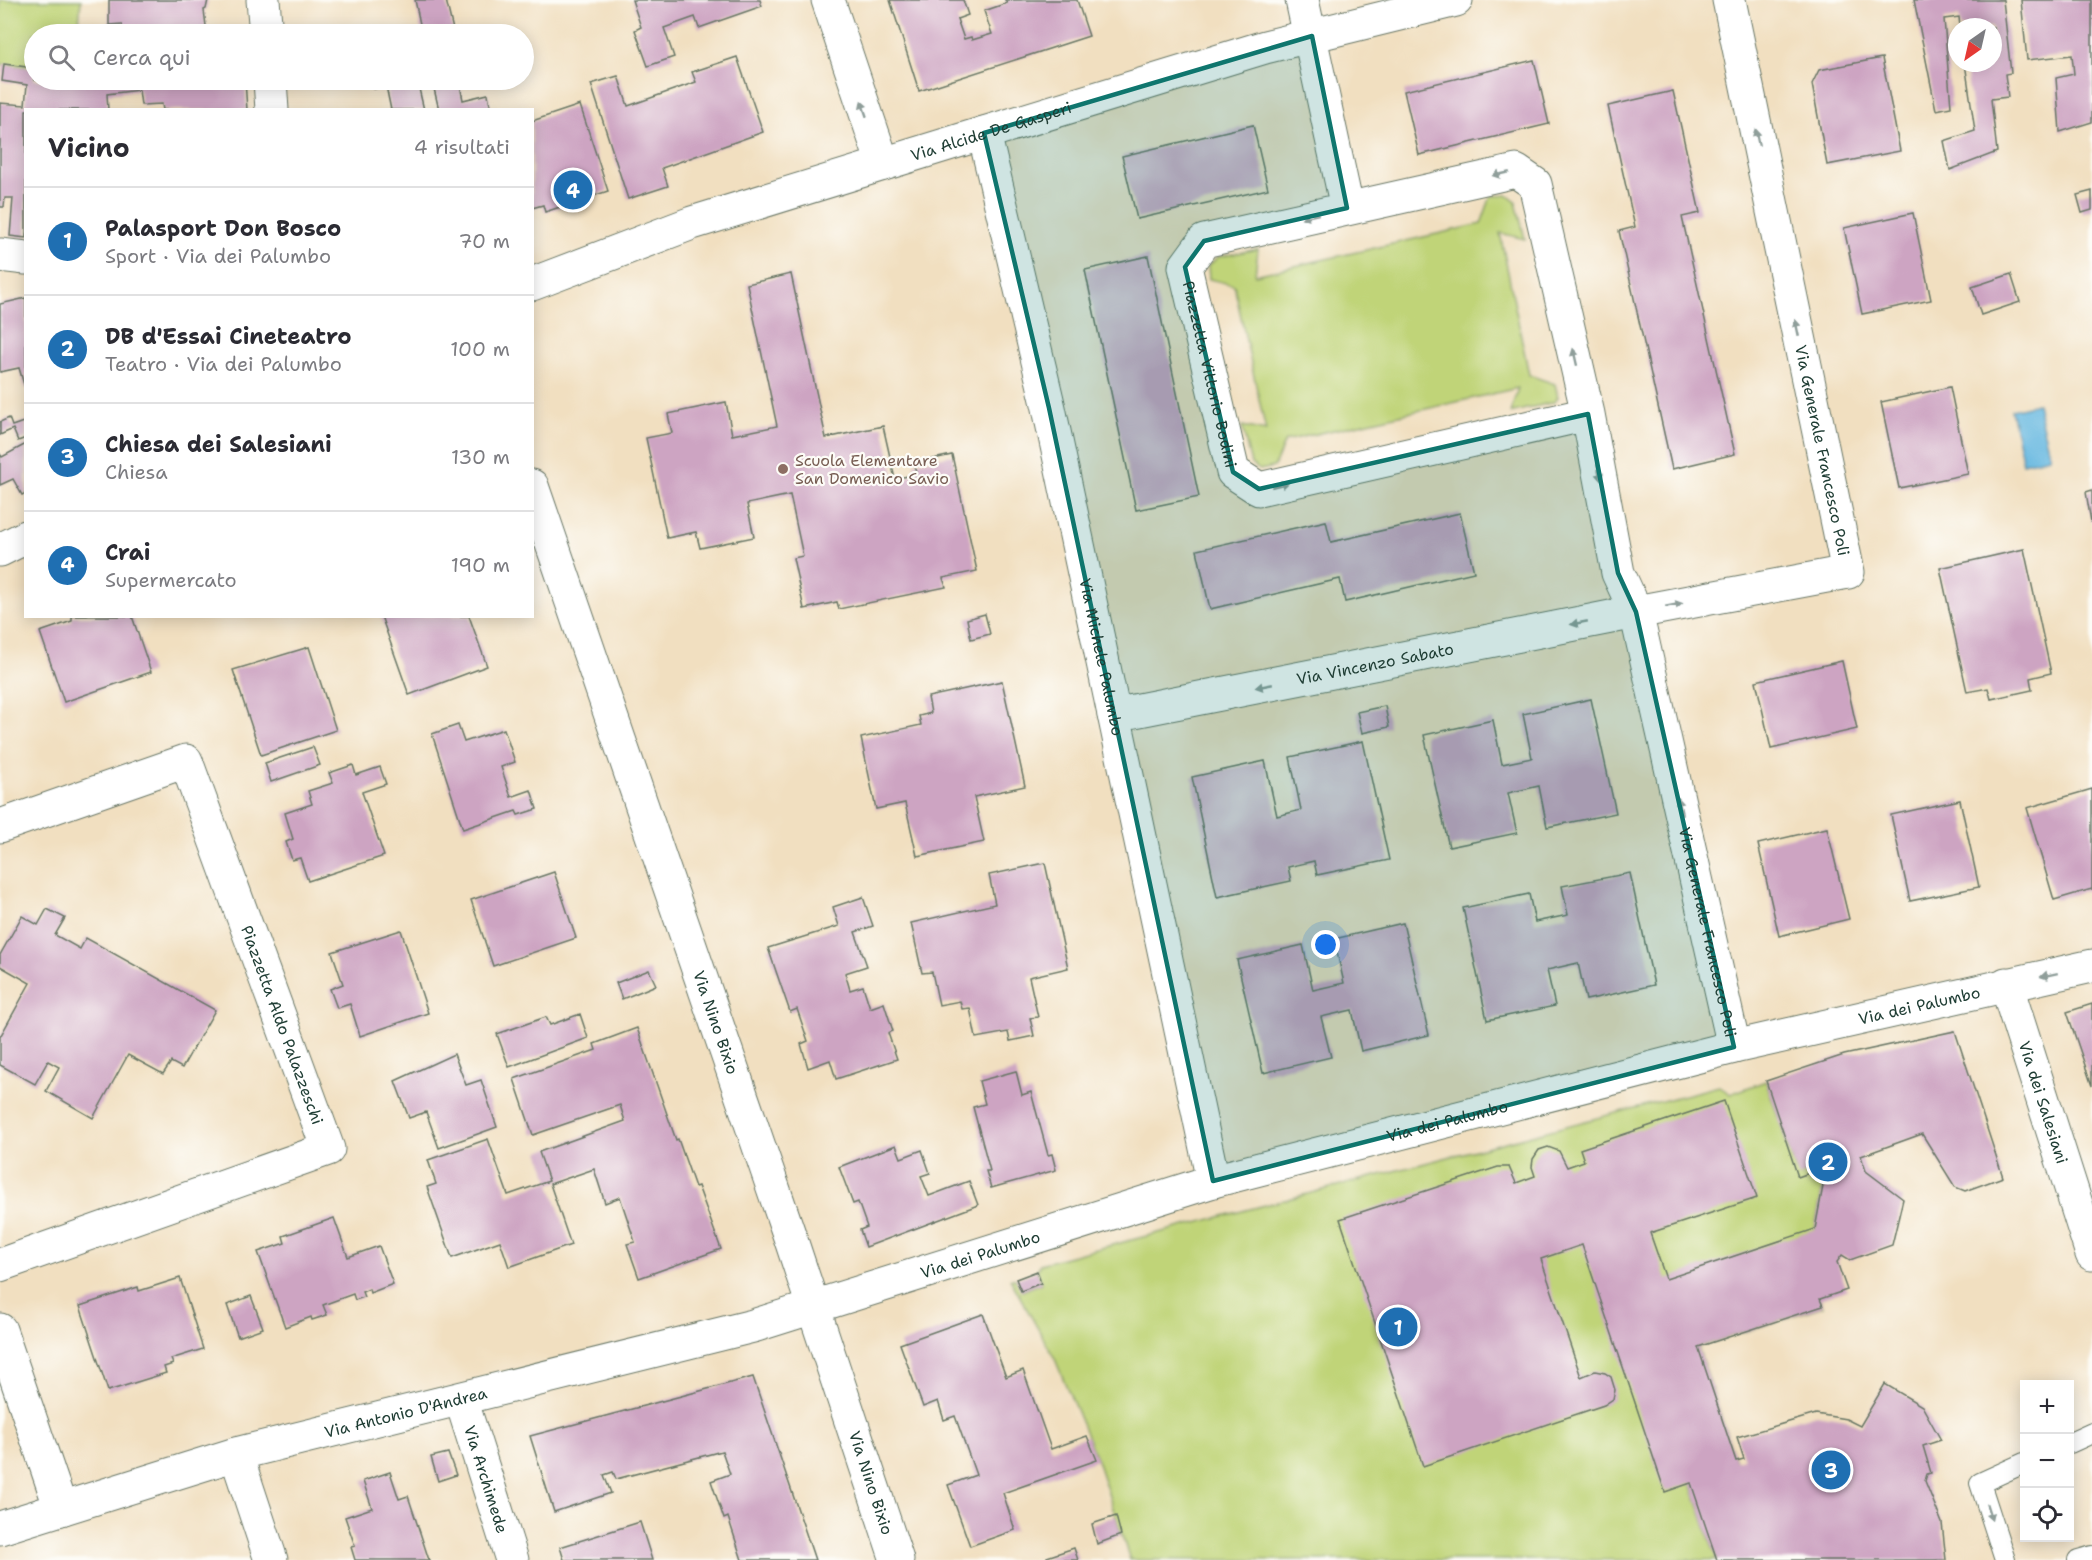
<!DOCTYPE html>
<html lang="it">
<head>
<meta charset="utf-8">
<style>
	body { margin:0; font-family:"Shantell Sans",sans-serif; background:#f2f2f3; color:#2b2b33 }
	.controls { position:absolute; right:18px; bottom:18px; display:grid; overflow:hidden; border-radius:0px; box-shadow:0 3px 15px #0003 }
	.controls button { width:54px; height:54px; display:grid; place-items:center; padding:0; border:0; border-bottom:2px solid #e1e1e2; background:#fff; color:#2b2b33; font:30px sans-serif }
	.compass { position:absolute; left:1948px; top:18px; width:54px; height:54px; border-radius:50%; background:#fff; box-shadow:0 3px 15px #0003; rotate:214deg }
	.you { position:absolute; left:1326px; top:945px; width:21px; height:21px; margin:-15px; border:4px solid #fff; border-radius:50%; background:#1a73e8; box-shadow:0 0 0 9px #1a73e833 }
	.badge { display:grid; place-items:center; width:39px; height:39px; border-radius:50%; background:#1f6fb2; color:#fff; font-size:20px; font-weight:700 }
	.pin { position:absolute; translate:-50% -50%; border:3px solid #fff; box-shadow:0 2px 6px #0006 }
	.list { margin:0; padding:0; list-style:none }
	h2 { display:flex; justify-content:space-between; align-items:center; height:78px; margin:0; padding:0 24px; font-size:26px }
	h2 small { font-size:20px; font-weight:400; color:#7c7c81 }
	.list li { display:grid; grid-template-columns:39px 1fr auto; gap:18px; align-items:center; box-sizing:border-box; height:108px; padding:0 24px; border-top:2px solid #e1e1e2 }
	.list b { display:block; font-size:22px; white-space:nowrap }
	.list p { margin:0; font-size:20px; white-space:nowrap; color:#7c7c81 }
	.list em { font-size:20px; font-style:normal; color:#7c7c81 }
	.icon { flex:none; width:33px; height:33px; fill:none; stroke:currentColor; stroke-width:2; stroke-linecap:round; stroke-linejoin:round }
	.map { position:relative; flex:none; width:2092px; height:1560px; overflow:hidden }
	.search { position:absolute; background:#fff; box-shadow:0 3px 15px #0003; left:24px; top:24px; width:510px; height:66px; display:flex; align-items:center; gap:15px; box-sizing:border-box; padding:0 21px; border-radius:33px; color:#7c7c81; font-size:22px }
	.panel { position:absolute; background:#fff; box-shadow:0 3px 15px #0003; left:24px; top:108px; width:510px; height:510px; border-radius:0px }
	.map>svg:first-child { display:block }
	.green { fill:#c0d478; stroke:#708856; stroke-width:1.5 }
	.water { fill:#65b7e0; stroke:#427a8a; stroke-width:1.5 }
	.building { fill:#cda4c2 }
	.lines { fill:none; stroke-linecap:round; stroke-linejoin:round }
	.lane-casing { stroke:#687665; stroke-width:22 }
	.street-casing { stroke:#687665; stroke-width:35 }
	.secondary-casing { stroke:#687665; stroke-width:35 }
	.lane { stroke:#fff; stroke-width:20 }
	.street { stroke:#fff; stroke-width:33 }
	.secondary { stroke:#fff; stroke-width:33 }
	.oneway { fill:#8f9e9a }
	.marked { fill:#0f766e; fill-opacity:0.2; stroke:#0f766e; stroke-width:4.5; stroke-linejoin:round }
	.education-dot { fill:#8d6e63; stroke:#fdfcf7; stroke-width:2 }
	.labels { text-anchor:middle; stroke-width:4.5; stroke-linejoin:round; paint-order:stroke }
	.street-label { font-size:16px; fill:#1f3d34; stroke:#fdfcf7 }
	.education-label { font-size:16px; fill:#785e54; stroke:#fdfcf7; text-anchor:start }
</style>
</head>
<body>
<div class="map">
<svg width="2092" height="1560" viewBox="0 0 2092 1560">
	<rect width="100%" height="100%" fill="#fdfcf7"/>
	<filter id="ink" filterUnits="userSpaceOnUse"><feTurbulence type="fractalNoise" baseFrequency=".0167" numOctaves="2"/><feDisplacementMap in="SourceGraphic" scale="12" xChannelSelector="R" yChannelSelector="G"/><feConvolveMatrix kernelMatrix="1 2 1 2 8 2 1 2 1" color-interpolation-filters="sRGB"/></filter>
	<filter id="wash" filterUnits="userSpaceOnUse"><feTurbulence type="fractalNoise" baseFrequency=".008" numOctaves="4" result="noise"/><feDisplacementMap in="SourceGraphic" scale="24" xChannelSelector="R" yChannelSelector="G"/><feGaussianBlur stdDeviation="1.35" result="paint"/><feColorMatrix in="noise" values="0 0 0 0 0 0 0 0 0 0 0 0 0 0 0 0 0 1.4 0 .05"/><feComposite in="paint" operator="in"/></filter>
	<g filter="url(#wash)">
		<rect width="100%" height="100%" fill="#f1dfc0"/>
		<g class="green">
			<path d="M0,0H81L78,34H34V68L0,64Z"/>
			<path d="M1507,195L1516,202L1525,239L1500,233L1529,375L1555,384L1558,397L1554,402L1510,413L1518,388L1285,441L1274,467L1260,470L1251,464L1242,426L1266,431L1234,285L1209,279L1208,266L1218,257L1258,249L1255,275L1481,224L1491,196Z"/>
			<path d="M1766,1081L1798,1176L1820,1169L1825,1185L1823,1186L1815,1229L1820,1299L1823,1306L1698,1347L1738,1468L1691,1483L1717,1560H1130L1097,1460L1055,1359L1010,1279H1016L1022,1291L1041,1283L1037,1271L1040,1264L1719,1086L1730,1094Z"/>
		</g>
		<path class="water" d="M2037,404L2050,457L2023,463L2011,410Z"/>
		<g id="blocks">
			<g class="building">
				<path d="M109,0H208L206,9L204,10L207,34H123L122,24L109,25Z"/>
				<path d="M415,0H446L454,34H422Z"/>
				<path d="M632,0H760L762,6L699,28L695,17L664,28L674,57L648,66L635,30L641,27Z"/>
				<path d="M890,0H963L968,15L957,19L964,39L971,37L972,40L992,34L984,11L1007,3L1005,0H1077L1089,36L919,91Z"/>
				<path d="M1914,0H2003L2011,73L2005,74L2008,97L1991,99L1997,152L1950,170L1944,141L1975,131L1965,63H1993V27H1960L1959,17L1944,19L1951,107L1936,110Z"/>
				<path d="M2021,0H2092V122L2060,132L2056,78L2074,74L2072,55L2027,60Z"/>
				<path d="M737,57L763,132L662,168L668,186L628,199L591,84L618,76L628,106L696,82L692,72Z"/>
				<path d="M1882,58L1900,151L1827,165L1812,84L1819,70Z"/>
				<path d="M1534,60L1549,124L1419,155L1404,91Z"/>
				<path d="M4,64L34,68V80H77V82L112,80H245L247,110H163L162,104L141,105L139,90L107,94L108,110H26V238L10,236L13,198H5L4,207H0V103L25,105L27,85L2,81Z"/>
				<path d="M372,80H417L424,110H391L386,86L374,89Z"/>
				<path d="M432,80H459L463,100L488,94L491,110H439Z"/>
				<path d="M1673,91L1700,213L1682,217L1735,454L1672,469L1619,231L1635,227L1608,106Z"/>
				<path d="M580,105L608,191L545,212L543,205L532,208V121Z"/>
				<path d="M1253,125L1268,189L1137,219L1122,156Z"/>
				<path d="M2092,191V210L2082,213L2077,195Z"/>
				<path d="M1913,213L1931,300L1862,314L1844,228Z"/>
				<path d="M1148,256L1199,497L1136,510L1085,270Z"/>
				<path d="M791,274L826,438L883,426L895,479L916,474L914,463L952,455L977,571L943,578L946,587L839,609L837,602L804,609L793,558L803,556L790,495L747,504L754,537L700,548L696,532L667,538L646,438L672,433L668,414L726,402L732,435L777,426L747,284Z"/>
				<path d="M2011,274L2020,302L1981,315L1972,287Z"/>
				<path d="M26,298V388H25L19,368L0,372V304Z"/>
				<path d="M1950,387L1968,474L1899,488L1881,402Z"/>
				<path d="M9,418L12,426L26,421V438L18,441L13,429L0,435V422Z"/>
				<path d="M26,444V493L22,495L13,479L0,485V454L2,457Z"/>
				<path d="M2092,490V522H2091L2086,492Z"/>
				<path d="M1460,513L1474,572L1345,602L1340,579L1210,609L1197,550L1326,521L1331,542Z"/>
				<path d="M2024,549L2051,673L2030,678L2032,690L1991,699L1988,688L1967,692L1940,568Z"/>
				<path d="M985,614L990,634L971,639L967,619Z"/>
				<path d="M72,616H132L151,672L64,702L40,632L72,621Z"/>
				<path d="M381,616H469L487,666L409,695Z"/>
				<path d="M309,647L336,730L261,755L233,670Z"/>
				<path d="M1842,661L1857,729L1771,749L1756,681Z"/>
				<path d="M1002,681L1025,786L974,797L984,842L917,856L905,803L876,809L861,738L921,725L919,716L931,713L928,697Z"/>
				<path d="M1591,699L1616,813L1547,827L1539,786L1508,793L1517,833L1449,847L1424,735L1493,720L1502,764L1532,758L1523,714Z"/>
				<path d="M1385,706L1389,727L1362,733L1357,712Z"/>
				<path d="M458,725L464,742L504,729L515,762L501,767L511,797L531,790L537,809L518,815L516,811L463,829L432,734Z"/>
				<path d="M1363,741L1389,860L1317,875L1314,861L1288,867L1291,881L1217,897L1192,777L1265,761L1277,816L1301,810L1290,757Z"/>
				<path d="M313,747L320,765L271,782L265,763Z"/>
				<path d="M353,765L356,775L380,767L386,784L362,792L384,856L308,881L300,858L292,860L286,842L293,839L285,813L312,804L308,791L333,783L329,773Z"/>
				<path d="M2092,789V889L2054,900L2027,808Z"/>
				<path d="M1960,800L1979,887L1910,901L1891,815Z"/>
				<path d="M1827,828L1849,919L1779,936L1758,844Z"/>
				<path d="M1045,863L1068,968L1029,977L1038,1017L1030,1018L1034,1036L1010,1041L1008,1032L976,1038L970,1008L962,1009L960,1001L939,1005L932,972L922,973L911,923L995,904L989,875Z"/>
				<path d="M554,872L576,938L493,966L471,900Z"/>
				<path d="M1630,873L1654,985L1586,1000L1578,963L1547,970L1555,1006L1487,1020L1463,908L1529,894L1535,922L1568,915L1562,886Z"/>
				<path d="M863,897L873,926L855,932L867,966L845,973L850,990L863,986L870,1008L884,1003L893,1031L888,1033L897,1059L836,1079L830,1060L808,1068L801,1044L808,1041L797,1009L790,1012L768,948L839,926L833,907Z"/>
				<path d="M47,909L65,918L55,935L80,949L86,938L215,1010L182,1068L171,1062L163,1074L128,1055L93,1118L46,1091L59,1067L48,1061L35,1084L0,1065V1037L30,983L0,966V955L22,916L38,925Z"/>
				<path d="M1403,923L1429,1035L1361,1051L1352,1010L1321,1017L1331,1057L1263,1073L1237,960L1303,945L1313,990L1344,983L1334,939Z"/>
				<path d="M401,930L428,1013L360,1036L350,1004L337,1008L330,989L343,984L332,952Z"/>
				<path d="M649,970L656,985L622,999L616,983Z"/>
				<path d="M2092,1004V1086L2067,1012Z"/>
				<path d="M580,1014L588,1038L509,1067L497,1034L546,1017L550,1025Z"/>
				<path d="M637,1028L676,1140L678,1139L695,1187L698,1186L721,1249L639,1278L627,1244L635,1242L620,1197L605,1203L594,1169L550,1184L571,1245L509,1267L500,1241L452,1258L427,1187L436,1184L428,1160L488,1139L508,1195L549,1181L539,1152L625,1121L620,1105L533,1135L514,1079L596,1050L594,1044Z"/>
				<path d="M1955,1031L2003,1177L1965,1191L1955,1187L1922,1134L1861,1156L1866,1171L1903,1199L1892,1245L1850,1260L1842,1255L1837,1262L1847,1290L1820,1299L1823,1306L1698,1347L1736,1461L1744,1459L1737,1437L1816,1414L1846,1419L1860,1426L1885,1384L1922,1406L1941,1440L1923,1446L1931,1473L1927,1474L1925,1481L1942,1523L1946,1560H1717L1691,1483L1665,1492L1582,1245L1541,1259L1581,1377L1595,1371L1605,1373L1611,1377L1615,1390L1613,1399L1604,1405L1423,1466L1340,1219L1498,1167H1509L1516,1183L1535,1176L1532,1167L1533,1159L1539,1150L1548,1147L1559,1151L1567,1167L1584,1161L1580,1149L1724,1101L1757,1198L1650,1233L1666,1279L1815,1229L1823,1186L1825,1185L1820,1169L1798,1177L1766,1081L1844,1055Z"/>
				<path d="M454,1054L466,1085L481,1080L497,1127L439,1148L426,1112L409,1118L395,1081Z"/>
				<path d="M1016,1071L1022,1095L1031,1092L1048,1155L1052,1154L1056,1170L991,1188L986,1171H990L973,1107L985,1104L979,1081Z"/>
				<path d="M896,1145L901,1158L922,1150L930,1173L921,1176L929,1196L969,1181L978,1205L866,1247L860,1230L867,1227L858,1202L853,1204L839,1167Z"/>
				<path d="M334,1218L348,1257L379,1246L393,1284L370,1293L369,1289L362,1292L364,1297L355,1300L353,1294L323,1305L327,1315L312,1320L311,1317L285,1327L258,1252L285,1243L283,1236Z"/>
				<path d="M1037,1271L1041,1283L1021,1291L1016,1279Z"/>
				<path d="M180,1278L203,1349L171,1359L173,1364L164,1367L166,1373L108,1391L80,1306L138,1287L139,1291Z"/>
				<path d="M251,1296L263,1328L238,1337L227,1305Z"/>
				<path d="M983,1314L1006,1377L1023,1370L1051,1449L1087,1436L1097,1460L1003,1493L1015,1530L970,1546L948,1485L976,1475L955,1416L944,1420L938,1401L923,1407L900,1344Z"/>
				<path d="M753,1377L815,1560H742L728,1517L724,1519L711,1481L730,1474L722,1451L616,1479L613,1472L604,1475L611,1493L554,1512L530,1436Z"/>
				<path d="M448,1453L456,1475L438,1481L431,1457Z"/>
				<path d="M390,1472L399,1499L408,1496L429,1560H355L351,1547L355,1546L345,1517L372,1508L363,1481Z"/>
				<path d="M1116,1516L1121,1535L1097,1544L1092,1524Z"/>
				<path d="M640,1522L652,1560H564L560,1547Z"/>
				<path d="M1074,1548L1078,1560H1048L1047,1557Z"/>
			</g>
		</g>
	</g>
	<g filter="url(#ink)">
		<use href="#blocks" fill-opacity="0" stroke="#687665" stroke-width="1.5"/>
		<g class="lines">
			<defs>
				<g id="lane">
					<path d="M2070,1443L2092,1433"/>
					<path d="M2005,1560L1980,1483L2024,1463"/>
					<path d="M2078,1560L2092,1556"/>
				</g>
				<g id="street">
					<path d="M263,0L266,34"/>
					<path d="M828,0L883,164"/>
					<path d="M1302,0L1347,208"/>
					<path id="s1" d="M1729,0L1848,572L1636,612L1734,1047"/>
					<path d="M270,80L272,110"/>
					<path id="s2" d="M984,133L1049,408L1213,1181"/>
					<path id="s3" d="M532,486L790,1237L897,1560"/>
					<path id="s4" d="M1114,715L1636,612L1618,573L1588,414L1535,184L1516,171L1204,241L1185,267L1233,472L1259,489L1588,414"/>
					<path id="s5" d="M0,826L186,761L328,1149L0,1265"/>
					<path id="s6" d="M2006,984L2092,1254"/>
					<path d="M0,1330L61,1509"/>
					<path id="s7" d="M461,1399L512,1560"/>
					<path d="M236,1454L271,1560"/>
					<path id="s8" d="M0,1528L236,1454L753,1326L1213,1181L1734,1047L2092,966"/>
				</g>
				<g id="secondary">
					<path d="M0,255L26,258"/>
					<path id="s9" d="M532,284L692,223L984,133L1265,47L1456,0"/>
					<path d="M0,550L26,537"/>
				</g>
			</defs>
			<use href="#lane" class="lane-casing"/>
			<use href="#street" class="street-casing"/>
			<use href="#secondary" class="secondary-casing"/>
			<use href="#lane" class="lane"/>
			<use href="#street" class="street"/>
			<use href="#secondary" class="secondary"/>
		</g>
		<defs><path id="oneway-solid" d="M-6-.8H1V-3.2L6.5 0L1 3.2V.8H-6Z" transform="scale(1.5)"/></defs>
		<g class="oneway">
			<use href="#oneway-solid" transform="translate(864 109) rotate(-109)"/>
			<use href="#oneway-solid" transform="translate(1757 137) rotate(-102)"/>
			<use href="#oneway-solid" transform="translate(1501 174) rotate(168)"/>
			<use href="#oneway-solid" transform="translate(1310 216) rotate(167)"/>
			<use href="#oneway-solid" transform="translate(1797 328) rotate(-102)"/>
			<use href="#oneway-solid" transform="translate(1575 357) rotate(-103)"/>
			<use href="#oneway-solid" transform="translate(1599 472) rotate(79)"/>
			<use href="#oneway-solid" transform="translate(1280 485) rotate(-13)"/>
			<use href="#oneway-solid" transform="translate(1674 605) rotate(-11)"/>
			<use href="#oneway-solid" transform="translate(1579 623) rotate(169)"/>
			<use href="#oneway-solid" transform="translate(1264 686) rotate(169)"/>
			<use href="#oneway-solid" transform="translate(1680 806) rotate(-103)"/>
			<use href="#oneway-solid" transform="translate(2049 975) rotate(168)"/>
			<use href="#oneway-solid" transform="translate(1989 1512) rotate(72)"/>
		</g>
	</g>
	<path class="marked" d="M1312,36L1347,208L1204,241L1185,267L1233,472L1259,489L1588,414L1618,573L1636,612L1734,1047L1213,1181L1049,408L984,133Z"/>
	<circle class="education-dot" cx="783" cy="469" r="6"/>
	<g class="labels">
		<g class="street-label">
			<text dy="6" stroke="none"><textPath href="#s9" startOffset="484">Via Alcide De Gasperi</textPath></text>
			<text dy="6" stroke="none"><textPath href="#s4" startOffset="1458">Piazzetta Vittorio Bodini</textPath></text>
			<text dy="6" stroke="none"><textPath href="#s1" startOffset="460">Via Generale Francesco Poli</textPath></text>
			<text dy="6" stroke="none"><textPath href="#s2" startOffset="537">Via Michele Palumbo</textPath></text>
			<text dy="6" stroke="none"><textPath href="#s4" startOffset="266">Via Vincenzo Sabato</textPath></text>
			<text dy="6" stroke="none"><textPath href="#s1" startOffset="1128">Via Generale Francesco Poli</textPath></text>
			<text dy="6" stroke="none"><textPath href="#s8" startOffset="1990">Via dei Palumbo</textPath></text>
			<text dy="6" stroke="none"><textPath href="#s3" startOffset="567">Via Nino Bixio</textPath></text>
			<text dy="6" stroke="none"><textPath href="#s5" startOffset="478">Piazzetta Aldo Palazzeschi</textPath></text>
			<text dy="6" stroke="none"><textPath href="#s6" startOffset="124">Via dei Salesiani</textPath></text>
			<text dy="6" stroke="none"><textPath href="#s8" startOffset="1504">Via dei Palumbo</textPath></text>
			<text dy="6" stroke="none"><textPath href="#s8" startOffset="1018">Via dei Palumbo</textPath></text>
			<text dy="6" stroke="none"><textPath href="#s8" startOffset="422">Via Antonio D'Andrea</textPath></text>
			<text dy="6" stroke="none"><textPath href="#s7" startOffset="84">Via Archimede</textPath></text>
			<text dy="6" stroke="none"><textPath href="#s3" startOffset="1053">Via Nino Bixio</textPath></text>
		</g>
		<g class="education-label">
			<text x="795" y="466">Scuola Elementare<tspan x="795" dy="18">San Domenico Savio</tspan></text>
		</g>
	</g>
</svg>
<div class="controls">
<button>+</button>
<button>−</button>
<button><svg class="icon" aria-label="locate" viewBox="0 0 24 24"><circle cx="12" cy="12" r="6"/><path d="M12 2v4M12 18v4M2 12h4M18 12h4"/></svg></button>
</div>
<svg class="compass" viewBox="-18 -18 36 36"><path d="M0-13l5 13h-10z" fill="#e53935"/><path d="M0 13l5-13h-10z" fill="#7c7c81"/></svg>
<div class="you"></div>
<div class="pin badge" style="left:1398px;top:1327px">1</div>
<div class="pin badge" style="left:1828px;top:1162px">2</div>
<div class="pin badge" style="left:1831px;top:1470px">3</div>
<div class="pin badge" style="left:573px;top:190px">4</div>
<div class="search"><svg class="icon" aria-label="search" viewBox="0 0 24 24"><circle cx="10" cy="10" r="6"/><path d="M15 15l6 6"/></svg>Cerca qui</div>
<section class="panel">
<h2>Vicino<small>4 risultati</small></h2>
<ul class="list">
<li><span class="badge">1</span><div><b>Palasport Don Bosco</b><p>Sport · Via dei Palumbo</p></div><em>70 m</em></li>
<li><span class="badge">2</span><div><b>DB d'Essai Cineteatro</b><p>Teatro · Via dei Palumbo</p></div><em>100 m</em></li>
<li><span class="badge">3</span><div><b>Chiesa dei Salesiani</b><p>Chiesa</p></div><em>130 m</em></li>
<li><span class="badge">4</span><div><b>Crai</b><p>Supermercato</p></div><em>190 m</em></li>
</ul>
</section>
</div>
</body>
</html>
